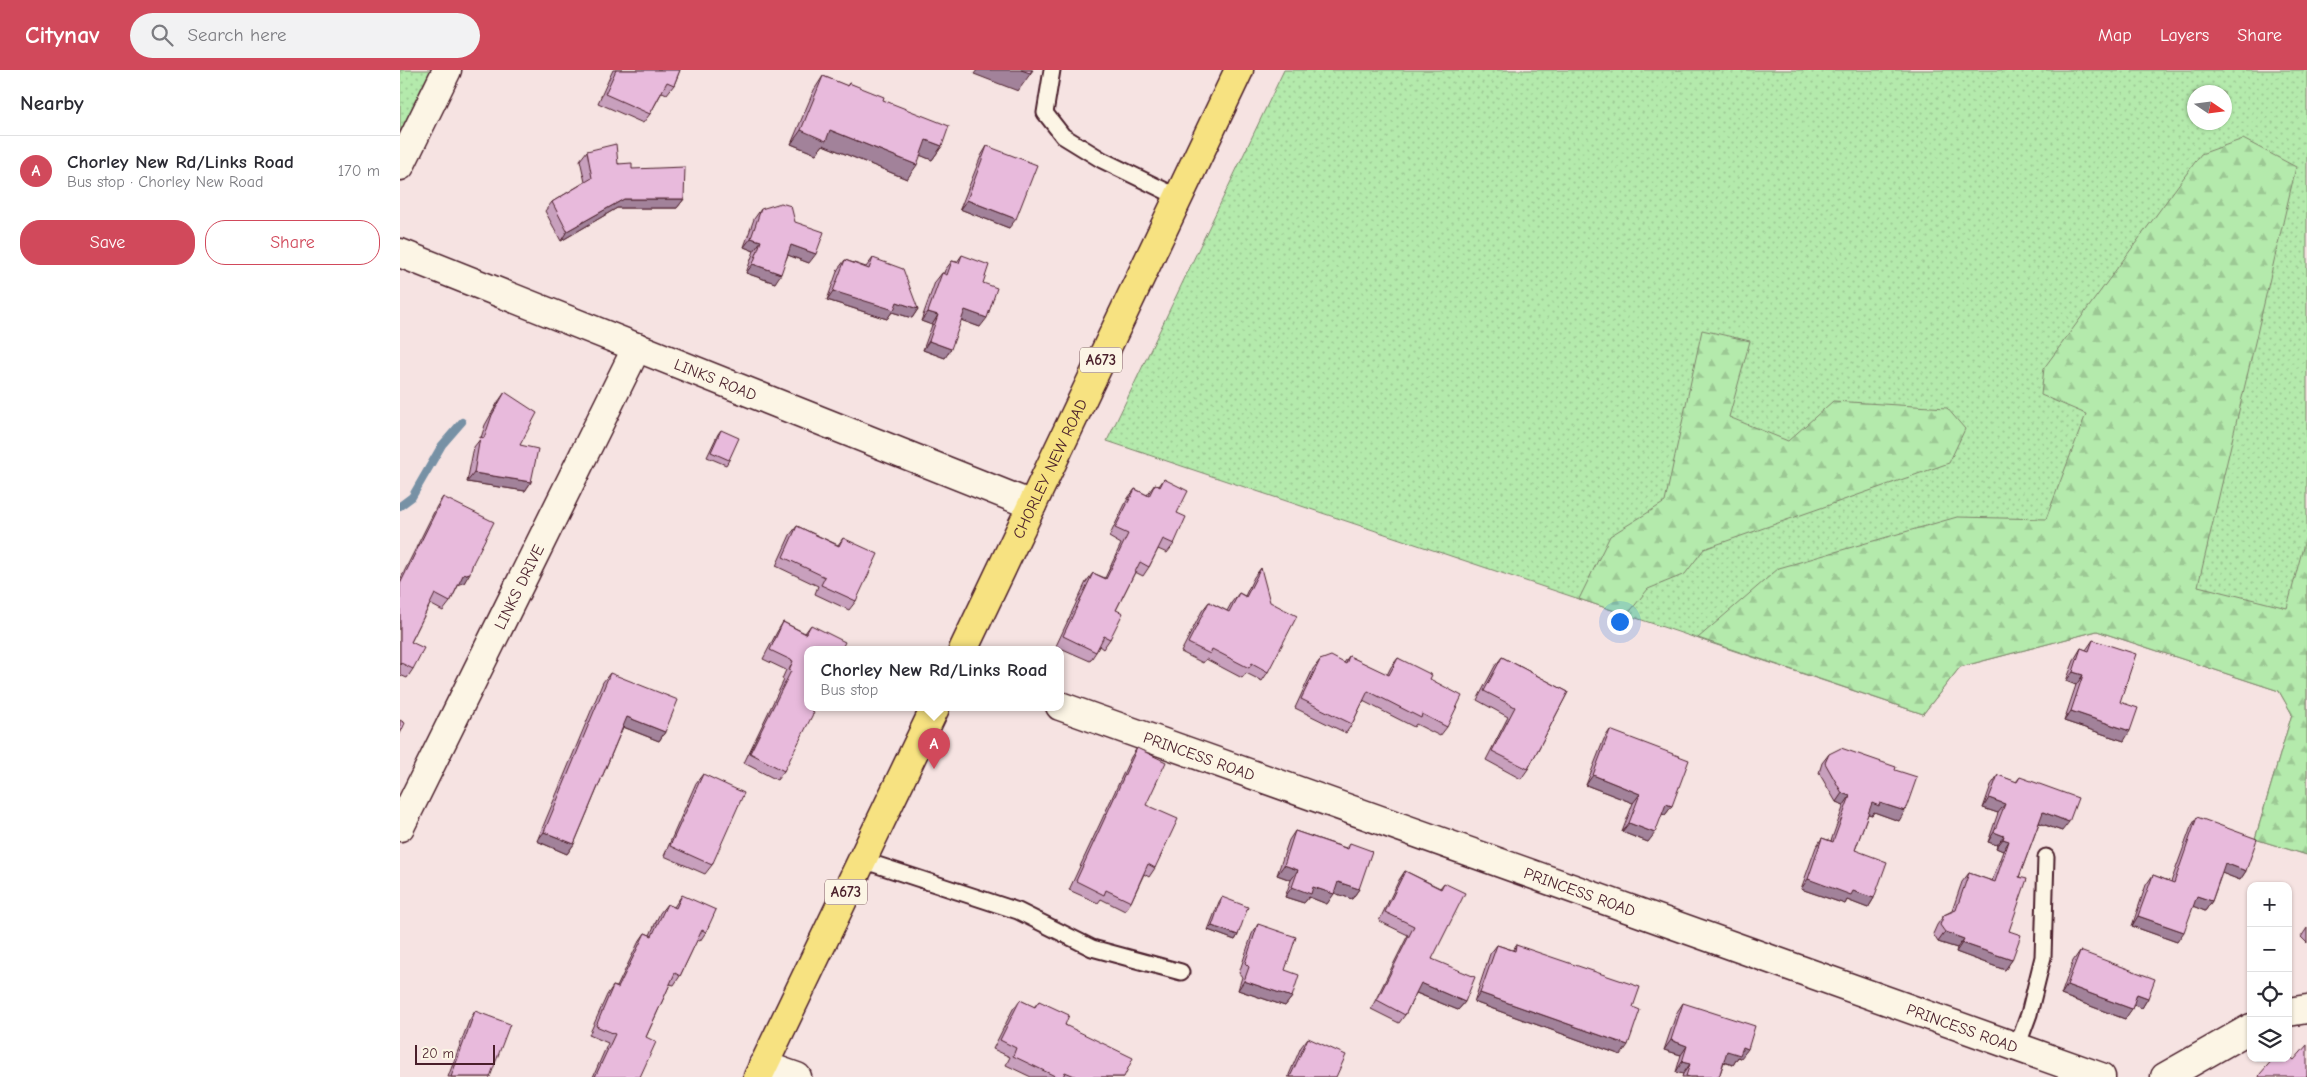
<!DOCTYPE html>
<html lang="en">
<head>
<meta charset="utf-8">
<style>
	body { margin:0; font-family:"Comic Neue",sans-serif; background:#f2f2f3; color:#2b2b33 }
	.controls { position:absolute; right:15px; bottom:15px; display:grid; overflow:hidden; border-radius:10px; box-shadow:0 1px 4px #0004 }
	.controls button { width:45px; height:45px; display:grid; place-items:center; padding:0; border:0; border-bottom:1px solid #e1e1e2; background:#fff; color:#2b2b33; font:25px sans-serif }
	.compass { position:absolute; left:1787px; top:15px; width:45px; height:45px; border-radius:50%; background:#fff; box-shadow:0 1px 4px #0004; rotate:103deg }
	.scale { position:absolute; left:15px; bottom:12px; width:80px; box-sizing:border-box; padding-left:5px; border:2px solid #4a1f2b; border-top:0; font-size:14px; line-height:18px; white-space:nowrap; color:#4a1f2b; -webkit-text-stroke:4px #fcf5e5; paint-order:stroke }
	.you { position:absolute; left:1219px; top:551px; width:18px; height:18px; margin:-12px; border:4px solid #fff; border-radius:50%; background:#1a73e8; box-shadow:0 0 0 8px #1a73e833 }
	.badge { display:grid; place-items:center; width:32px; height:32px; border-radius:50%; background:#d1495b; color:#fff; font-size:16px; font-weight:700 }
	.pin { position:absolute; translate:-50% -41px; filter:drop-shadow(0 1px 2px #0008) }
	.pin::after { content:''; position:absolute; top:26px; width:18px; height:15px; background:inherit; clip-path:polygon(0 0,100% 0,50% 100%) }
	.popup { position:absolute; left:404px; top:576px; width:260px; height:65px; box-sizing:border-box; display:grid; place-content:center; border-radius:10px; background:#fff; filter:drop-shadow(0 1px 4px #0005); font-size:16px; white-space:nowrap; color:#7c7c81 }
	.popup b { font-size:19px; color:#2b2b33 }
	.popup::after { content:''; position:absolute; left:50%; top:100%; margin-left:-10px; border:10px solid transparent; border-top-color:#fff }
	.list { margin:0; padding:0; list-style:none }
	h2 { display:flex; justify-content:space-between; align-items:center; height:65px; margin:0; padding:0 20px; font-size:21px }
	h2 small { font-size:16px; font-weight:400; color:#7c7c81 }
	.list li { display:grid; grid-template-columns:32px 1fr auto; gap:15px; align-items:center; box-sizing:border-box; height:70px; padding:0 20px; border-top:1px solid #e1e1e2 }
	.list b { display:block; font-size:19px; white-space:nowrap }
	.list p { margin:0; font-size:16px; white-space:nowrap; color:#7c7c81 }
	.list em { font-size:16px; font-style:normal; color:#7c7c81 }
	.actions { display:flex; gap:10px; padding:15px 20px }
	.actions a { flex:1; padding:11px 0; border:1px solid #d1495b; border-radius:20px; text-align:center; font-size:18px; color:#d1495b }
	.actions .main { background:#d1495b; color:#fff }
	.icon { flex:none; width:28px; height:28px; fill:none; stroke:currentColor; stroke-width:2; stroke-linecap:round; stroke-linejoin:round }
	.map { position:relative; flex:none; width:1907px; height:1007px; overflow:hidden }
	header { display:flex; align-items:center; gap:30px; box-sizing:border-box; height:70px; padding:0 25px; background:#d1495b; color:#fff }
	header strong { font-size:24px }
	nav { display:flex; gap:28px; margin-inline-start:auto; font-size:18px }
	.search { width:350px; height:45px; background:#f2f2f3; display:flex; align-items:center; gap:12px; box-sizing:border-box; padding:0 18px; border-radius:28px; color:#7c7c81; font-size:19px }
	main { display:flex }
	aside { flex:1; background:#fff }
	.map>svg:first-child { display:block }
	.grass { fill:url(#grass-dots); stroke:#7f846c; fill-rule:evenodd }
	.forest { fill:url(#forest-firs); stroke:#7f846c }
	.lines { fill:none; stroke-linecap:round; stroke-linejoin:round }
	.stream { stroke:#7791a5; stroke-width:8 }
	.lane-casing { stroke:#4a1f2b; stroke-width:19 }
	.street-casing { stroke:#4a1f2b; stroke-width:31 }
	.highway-casing { stroke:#4a1f2b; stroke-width:31 }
	.lane { stroke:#fcf5e5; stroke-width:15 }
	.street { stroke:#fcf5e5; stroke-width:28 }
	.highway { stroke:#f7e281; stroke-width:28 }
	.wall { fill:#c8a0bd; stroke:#4a1f2b }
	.shaded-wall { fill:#a2829a; stroke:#4a1f2b }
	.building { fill:#e8badc; stroke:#4a1f2b }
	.labels { text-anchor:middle; stroke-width:4; stroke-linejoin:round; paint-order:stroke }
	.shield { fill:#fcf5e5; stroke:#7f5f63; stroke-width:1 }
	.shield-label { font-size:15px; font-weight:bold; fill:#4a1f2b }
	.street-label { font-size:16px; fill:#4a1f2b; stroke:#fcf5e5 }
</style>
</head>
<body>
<header>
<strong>Citynav</strong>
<div class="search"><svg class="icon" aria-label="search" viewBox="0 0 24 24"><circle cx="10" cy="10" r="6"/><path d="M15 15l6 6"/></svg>Search here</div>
<nav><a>Map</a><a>Layers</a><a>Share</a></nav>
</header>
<main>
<aside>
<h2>Nearby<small></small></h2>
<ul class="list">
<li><span class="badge">A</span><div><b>Chorley New Rd/Links Road</b><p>Bus stop · Chorley New Road</p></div><em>170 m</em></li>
</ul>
<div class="actions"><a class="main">Save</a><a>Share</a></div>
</aside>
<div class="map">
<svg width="1907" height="1007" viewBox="0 0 1907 1007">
	<defs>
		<pattern id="grass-dots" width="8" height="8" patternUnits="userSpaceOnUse" patternTransform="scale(1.25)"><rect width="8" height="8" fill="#b4eaac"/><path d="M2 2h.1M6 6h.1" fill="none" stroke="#9cc894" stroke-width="1.8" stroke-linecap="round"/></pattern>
		<pattern id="forest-firs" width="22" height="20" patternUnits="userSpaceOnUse" patternTransform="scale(1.25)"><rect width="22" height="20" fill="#b4eaac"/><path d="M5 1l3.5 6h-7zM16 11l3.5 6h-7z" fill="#9cc894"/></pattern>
	</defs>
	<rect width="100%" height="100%" fill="#f6e3e2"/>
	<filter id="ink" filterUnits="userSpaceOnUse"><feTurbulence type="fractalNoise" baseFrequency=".02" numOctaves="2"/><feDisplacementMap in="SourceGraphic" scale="10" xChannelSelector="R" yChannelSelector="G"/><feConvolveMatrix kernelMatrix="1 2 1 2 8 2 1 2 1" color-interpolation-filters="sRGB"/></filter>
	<g filter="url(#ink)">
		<g class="grass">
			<path d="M0,0H35L0,71Z"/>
			<path d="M884,0H1907V785L1855,769L1892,644L1879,621L1697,561L1560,597L1523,644L707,371ZM1794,22H1824V52H1794Z"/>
		</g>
		<g class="forest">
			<path d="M1843,69L1896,97L1798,516L1887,538L1907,462V785L1855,769L1892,644L1879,621L1697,561L1560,597L1523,644L1298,568L1379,498L1557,447L1646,449L1686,344L1641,325L1644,298L1801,84Z"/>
			<path d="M1302,260L1350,271L1329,347L1388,371L1433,331L1547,338L1565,359L1549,393L1304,479L1285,504L1248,519L1227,545L1179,529L1210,466L1265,432Z"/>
		</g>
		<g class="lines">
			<path class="stream" d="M0,436L12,427L42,375L62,352"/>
			<defs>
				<g id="lane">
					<path d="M652,0L645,43L663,66L702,90L778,127"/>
					<path d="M462,790L618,841L692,878L781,902"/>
					<path d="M1617,977L1629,944L1643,887L1646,787"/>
				</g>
				<g id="street">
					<path d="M0,96L47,0"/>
					<path id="s1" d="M0,183L632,435"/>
					<path id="s2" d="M660,636L1701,1007"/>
					<path id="s3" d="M0,757L237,277"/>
					<path d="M1888,942L1907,939"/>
					<path d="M363,995L397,1007"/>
					<path d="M1765,1007L1851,958"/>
				</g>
				<g id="highway">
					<path id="s4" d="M563,580L839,0"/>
					<path d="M358,1007L535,638"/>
				</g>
			</defs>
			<use href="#lane" class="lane-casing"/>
			<use href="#street" class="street-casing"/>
			<use href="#highway" class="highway-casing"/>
			<use href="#lane" class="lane"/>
			<use href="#street" class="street"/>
			<use href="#highway" class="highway"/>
		</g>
		<g class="wall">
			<path d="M213,0H280L274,15L267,24L262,22L250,44L243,53L198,33Z"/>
			<path d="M423,6L447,16L449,13L483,30L542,76L532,90L520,85L507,109L423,75L416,84L391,74L414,20Z"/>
			<path d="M587,76L609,158L560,139L581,86Z"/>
			<path d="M187,81L232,99L284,129L277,138H217L161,171L145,141L152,132L185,112L180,90Z"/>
			<path d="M361,139L409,193L388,185L375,213L346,203L354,181L344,177L354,149Z"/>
			<path d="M562,185L583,213L580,257L561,250L545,288L523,280L532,255L521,251L535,212L542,203H544L545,200L552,191L557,192Z"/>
			<path d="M473,188L518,239L512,248L492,242L487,249L427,230L438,199L445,190L466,197Z"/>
			<path d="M105,322L131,412L125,421L67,412L74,377L81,368L85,355L98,332Z"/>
			<path d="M321,360L329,390L326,395L307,387L318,364Z"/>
			<path d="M764,409L777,443L774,474L767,483L758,479L749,497L743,506L735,502L716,540L710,569L703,579L699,576L696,582L690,591L656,576L686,512L693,503L705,508L721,474L709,467L728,428L735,419L747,425L755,414L759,416Z"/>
			<path d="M43,427L73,493L64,513L59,514L50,532L43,541L30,534L11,572L13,599L7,608L0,605V510L37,436Z"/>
			<path d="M397,456L438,475L443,468L456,531L449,540L415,524L418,516L376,496L390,465Z"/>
			<path d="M861,498L868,602L862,611L846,603L842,608L806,589L803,593L781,582L802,541L809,532L827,541L832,532L839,523L845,526L854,507Z"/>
			<path d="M383,552L405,563L411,555L408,580L384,701L377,710L344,693L384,610L382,609L386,600L363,589L377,562Z"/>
			<path d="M1693,570L1720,632L1724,671L1664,651L1676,615L1666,611L1675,588L1681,578L1686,580Z"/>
			<path d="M949,586L987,605L991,597L998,588L1030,609L1047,657L1040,666L1016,654L1014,657L963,631L952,654L946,663L895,638L913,599L920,590L944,593Z"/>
			<path d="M1102,587L1168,622L1128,699L1121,709L1086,690L1108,647L1077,630L1095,596Z"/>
			<path d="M210,603L265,662L259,671L223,657L174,774L167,784L137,771L203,612Z"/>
			<path d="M1210,660L1272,736L1265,745L1262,744L1248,772L1222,762L1233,733L1186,715L1204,669Z"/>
			<path d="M737,678L755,798L749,807L744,804L731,832L725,841L701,829L698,833L669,820L731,687Z"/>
			<path d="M1429,684L1495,700L1499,751L1474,742L1472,745L1468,744L1455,780L1474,828L1468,838L1447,830L1445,834L1401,819L1416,777L1422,768L1431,771L1444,735L1436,732L1419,703L1422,693Z"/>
			<path d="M303,704L312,795L305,804L264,786L296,713Z"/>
			<path d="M1598,705L1616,712L1620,707L1662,761L1639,753L1619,807L1609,861L1612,890L1605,900L1556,882L1557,878L1538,872L1533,864L1537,855L1544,845L1552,841L1562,812L1569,803L1592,811L1603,781L1596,778L1597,775L1588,772L1598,743L1583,738L1591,715Z"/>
			<path d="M1797,747L1846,801L1840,810L1822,803L1812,831L1805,841L1793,836L1777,872L1732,856L1746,815L1753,805L1771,812L1791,757Z"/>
			<path d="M895,761L946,778L950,773L959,819L952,829L934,823L927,834L909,827L904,833L885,827L891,810L877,805L889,770Z"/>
			<path d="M1005,801L1040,818L1044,813L1032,889L1065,932L1058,940L1016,923L1005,945L999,953L971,939L1008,865L979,851L999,810Z"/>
			<path d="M282,825L306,862L300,871L297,870L280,906L274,915L270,914L246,967L240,1007H193L208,973L189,965L207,925L213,916L217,917L238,873L245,863L250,865L260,843L267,834L274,837Z"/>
			<path d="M822,827L838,865L835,870L808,860L819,832Z"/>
			<path d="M858,854L885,900L892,927L885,936L838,920L842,907L839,903L852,864Z"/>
			<path d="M1907,858V873L1901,867Z"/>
			<path d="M1097,875L1113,880L1116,875L1233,937L1221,985L1074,932L1090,884Z"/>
			<path d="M1680,881L1748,928L1742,938L1734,935L1725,949L1661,925L1673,891Z"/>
			<path d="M620,930L634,937L639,931L724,1007H631L606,995L610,987L593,979L613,939Z"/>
			<path d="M1283,933L1341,988L1338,987L1333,995L1324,992L1319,1007H1282L1283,1004L1276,1002L1281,985L1264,980L1277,942Z"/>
			<path d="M75,941L90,1007H48L69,951Z"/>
			<path d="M908,968L936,1007H888L901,977Z"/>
		</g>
		<g class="shaded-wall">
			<path d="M577,0H633L618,21L574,4Z"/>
			<path d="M401,60H430L517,95L507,109L423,75L416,84L391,74Z"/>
			<path d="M526,70L542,76L532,90L517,84Z"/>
			<path d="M224,129H284L277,138H217L161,171L167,161Z"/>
			<path d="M567,130L616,149L609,158L560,139Z"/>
			<path d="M351,168L361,171L354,181L344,177Z"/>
			<path d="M391,175L416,184L409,193L385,184Z"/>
			<path d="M353,194L381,204L375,213L346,203Z"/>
			<path d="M433,221L497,232L518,239L512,248L492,242L487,249L427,230Z"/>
			<path d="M565,240L587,248L580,257L558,249Z"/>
			<path d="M528,242L538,245L532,255L521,251Z"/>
			<path d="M529,271L551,279L545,288L523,280Z"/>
			<path d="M74,403L131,412L125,421L67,412Z"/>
			<path d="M70,503L64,513L57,515L63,505Z"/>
			<path d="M1673,602L1683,605L1676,615L1666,611Z"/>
			<path d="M1671,641L1730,661L1724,671L1664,651Z"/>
			<path d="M227,647L265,662L259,671L221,656Z"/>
			<path d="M1193,705L1240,724L1233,733L1186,715Z"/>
			<path d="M1442,723L1450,726L1444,735L1436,732Z"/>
			<path d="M1589,728L1605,734L1598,743L1583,738Z"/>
			<path d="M1472,733H1480L1505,741L1499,751L1474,742L1472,745L1465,743Z"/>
			<path d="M1266,734L1272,736L1265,745L1259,743Z"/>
			<path d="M1643,742L1669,752L1662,761L1637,752Z"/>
			<path d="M1229,753L1255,763L1248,772L1222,762Z"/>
			<path d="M144,762L174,774L167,784L137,771Z"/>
			<path d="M1594,762L1604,766L1597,775L1588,772Z"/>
			<path d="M1603,769L1609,771L1603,781L1596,778Z"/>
			<path d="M1825,793L1846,801L1840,810L1819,802Z"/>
			<path d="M884,795L898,800L891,810L877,805Z"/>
			<path d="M1408,809L1453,821L1474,828L1468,838L1447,830L1445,834L1401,819Z"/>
			<path d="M938,812L959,819L952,829L931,822Z"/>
			<path d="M892,817H913L934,824L927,834L909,827L904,833L885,827Z"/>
			<path d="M1797,826L1812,831L1805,841L1790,835Z"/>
			<path d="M1738,846L1784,862L1777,872L1732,856Z"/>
			<path d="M812,856L838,865L835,870L808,860Z"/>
			<path d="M1545,862L1564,869L1557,878L1538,872Z"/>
			<path d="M1562,873L1612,890L1605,900L1556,882Z"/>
			<path d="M844,911L892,927L885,936L838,920Z"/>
			<path d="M1021,913L1065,932L1058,940L1014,922Z"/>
			<path d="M1667,915L1732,939L1725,949L1661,925Z"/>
			<path d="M1080,923L1228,975L1221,985L1074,932Z"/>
			<path d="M1737,924L1748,928L1742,938L1731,934Z"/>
			<path d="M1271,970L1287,976L1281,985L1264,980Z"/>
			<path d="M1343,977L1348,979L1341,988L1338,987L1333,995L1320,991L1327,981Z"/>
			<path d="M1282,992L1290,994L1283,1004L1276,1002Z"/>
		</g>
		<g class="building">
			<path d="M216,0H280L274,15L267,12L250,44L205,24Z"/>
			<path d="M621,0H632L630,3Z"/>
			<path d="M423,6L448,16L449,13L484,27L483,30L549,56L542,76L526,70L517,95L430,60L426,71L401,60Z"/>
			<path d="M216,74L218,94L232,93V99L285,97L284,129H224L167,161L152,132L192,108L187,81Z"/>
			<path d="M587,76L637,95L616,149L567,130Z"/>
			<path d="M381,133L391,136L395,152L424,162L416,184L391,175L381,204L353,194L361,171L351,168L361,139Z"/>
			<path d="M562,185L589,195L583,213L597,218L587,248L565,240L551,279L529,271L538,245L528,242L542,203L547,205L552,191L559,193Z"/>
			<path d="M473,188L503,199L518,239L497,232L494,240L433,221L445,190L469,199Z"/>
			<path d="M105,322L137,343L120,375L138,379L131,412L74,403L80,367L84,368L92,345Z"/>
			<path d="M321,360L339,368L329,390L311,382Z"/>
			<path d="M764,409L788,421L777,443L786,447L774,474L763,469L749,497L740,492L716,540L723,543L710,569L704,566L696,582L663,566L693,503L706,509L728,464L715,458L735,419L749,426L755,414L760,417Z"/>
			<path d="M43,427L94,452L73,493L70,503L63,505L50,532L35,524L11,572L24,578L13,599L1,593L0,595V514Z"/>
			<path d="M397,456L439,476L443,468L478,484L456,531L421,515L425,507L383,487Z"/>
			<path d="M861,498L870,532L897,546L868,602L852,593L849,598L812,579L810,584L788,573L809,532L829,542L839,523L846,527Z"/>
			<path d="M383,552L406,564L411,555L445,572L441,580H408V638H413L412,641L414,642L384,701L350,683L391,601L389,600L393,591L370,580Z"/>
			<path d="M1693,570L1736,584L1720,632L1738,638L1730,661L1671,641L1683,605L1673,602L1681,578L1689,581Z"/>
			<path d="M931,586L946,594L949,586L989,605L998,588L1032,605L1030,609L1062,626L1047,657L1022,644L1021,648L968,621L952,654L901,629L920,590Z"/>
			<path d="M1102,587L1168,622L1128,699L1092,681L1115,637L1084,621Z"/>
			<path d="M210,603L278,630L265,662L227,647L174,774L144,762Z"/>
			<path d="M0,650L5,653L0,664Z"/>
			<path d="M1210,660L1289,690L1272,736L1266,734L1255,763L1229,753L1240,724L1193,705Z"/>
			<path d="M737,678L766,692L746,735L778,749L755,798L748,794L731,832L706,820L704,825L676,811Z"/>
			<path d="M1441,678L1496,697L1495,700L1517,707L1505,741L1480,733L1479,736L1472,733L1455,780L1487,792L1474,828L1453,821L1451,825L1408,809L1422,768L1433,772L1450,726L1442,723L1425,693L1429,684Z"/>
			<path d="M303,704L344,723L312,795L270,776Z"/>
			<path d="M1598,705L1617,712L1620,707L1678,728L1669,752L1643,742L1619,807L1627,809L1609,861L1621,865L1612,890L1562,873L1564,869L1545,862L1540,855L1544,845L1556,840L1569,803L1595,812L1609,771L1603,769L1604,766L1594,762L1605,734L1589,728Z"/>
			<path d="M1797,747L1857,769L1846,801L1825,793L1812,831L1797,826L1784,862L1738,846L1753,805L1774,813Z"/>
			<path d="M895,761L948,779L950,773L972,781L959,819L938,812L934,824L913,817L911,824L892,817L898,800L884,795Z"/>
			<path d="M1005,801L1041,819L1044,813L1065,823L1032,889L1075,907L1065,932L1021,913L1005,945L977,930L1014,856L985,842Z"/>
			<path d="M282,825L316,840L306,862L302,860L280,906L275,903L246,967L256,972L240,1007H195L215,964L196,956L213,916L218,918L245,863L252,866L267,834L276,838Z"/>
			<path d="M822,827L848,837L838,865L812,856Z"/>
			<path d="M858,854L896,867L885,900L899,905L892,927L844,911L849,897L845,893Z"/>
			<path d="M1097,875L1115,881L1116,875L1240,917L1233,937L1240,940L1228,975L1080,923Z"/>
			<path d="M1680,881L1755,909L1748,928L1737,924L1732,939L1667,915Z"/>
			<path d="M620,930L635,937L639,931L669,945L665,955L733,988L724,1007H677L665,1002L663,1007H657L613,986L616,978L600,970Z"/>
			<path d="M1283,933L1355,956L1348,979L1343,977L1340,985L1327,981L1319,1007H1290L1286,1006L1290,994L1282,992L1287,976L1271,970Z"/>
			<path d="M75,941L110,954L90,1007H51Z"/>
			<path d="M908,968L946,985L936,1007H890Z"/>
			<path d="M1907,975V1007H1859L1860,1004L1874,988H1888V985L1894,990Z"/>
		</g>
	</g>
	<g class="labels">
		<g class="shield">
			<rect x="680" y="277.5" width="42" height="25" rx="4"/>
			<rect x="425" y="809.5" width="42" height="25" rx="4"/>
		</g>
		<g class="shield-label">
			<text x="701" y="295">A673</text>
			<text x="446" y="827">A673</text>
		</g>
		<g class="street-label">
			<text dy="6" stroke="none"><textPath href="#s1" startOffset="340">LINKS ROAD</textPath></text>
			<text dy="6" stroke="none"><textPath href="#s4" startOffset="201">CHORLEY NEW ROAD</textPath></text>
			<text dy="6" stroke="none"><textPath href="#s3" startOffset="268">LINKS DRIVE</textPath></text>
			<text dy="6" stroke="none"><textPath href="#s2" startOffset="148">PRINCESS ROAD</textPath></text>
			<text dy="6" stroke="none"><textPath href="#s2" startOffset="552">PRINCESS ROAD</textPath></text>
			<text dy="6" stroke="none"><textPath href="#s2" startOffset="958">PRINCESS ROAD</textPath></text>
		</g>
	</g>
</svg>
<div class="controls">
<button>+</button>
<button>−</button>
<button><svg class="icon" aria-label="locate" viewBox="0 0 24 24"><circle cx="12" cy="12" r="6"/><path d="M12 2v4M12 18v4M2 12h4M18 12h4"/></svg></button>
<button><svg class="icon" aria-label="layers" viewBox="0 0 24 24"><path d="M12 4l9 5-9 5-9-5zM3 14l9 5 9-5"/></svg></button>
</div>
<svg class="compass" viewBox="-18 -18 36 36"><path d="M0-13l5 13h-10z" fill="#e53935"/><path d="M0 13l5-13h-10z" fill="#7c7c81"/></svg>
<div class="scale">20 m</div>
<div class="you"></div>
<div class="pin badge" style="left:534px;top:699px">A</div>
<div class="popup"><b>Chorley New Rd/Links Road</b>Bus stop</div>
</div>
</main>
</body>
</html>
